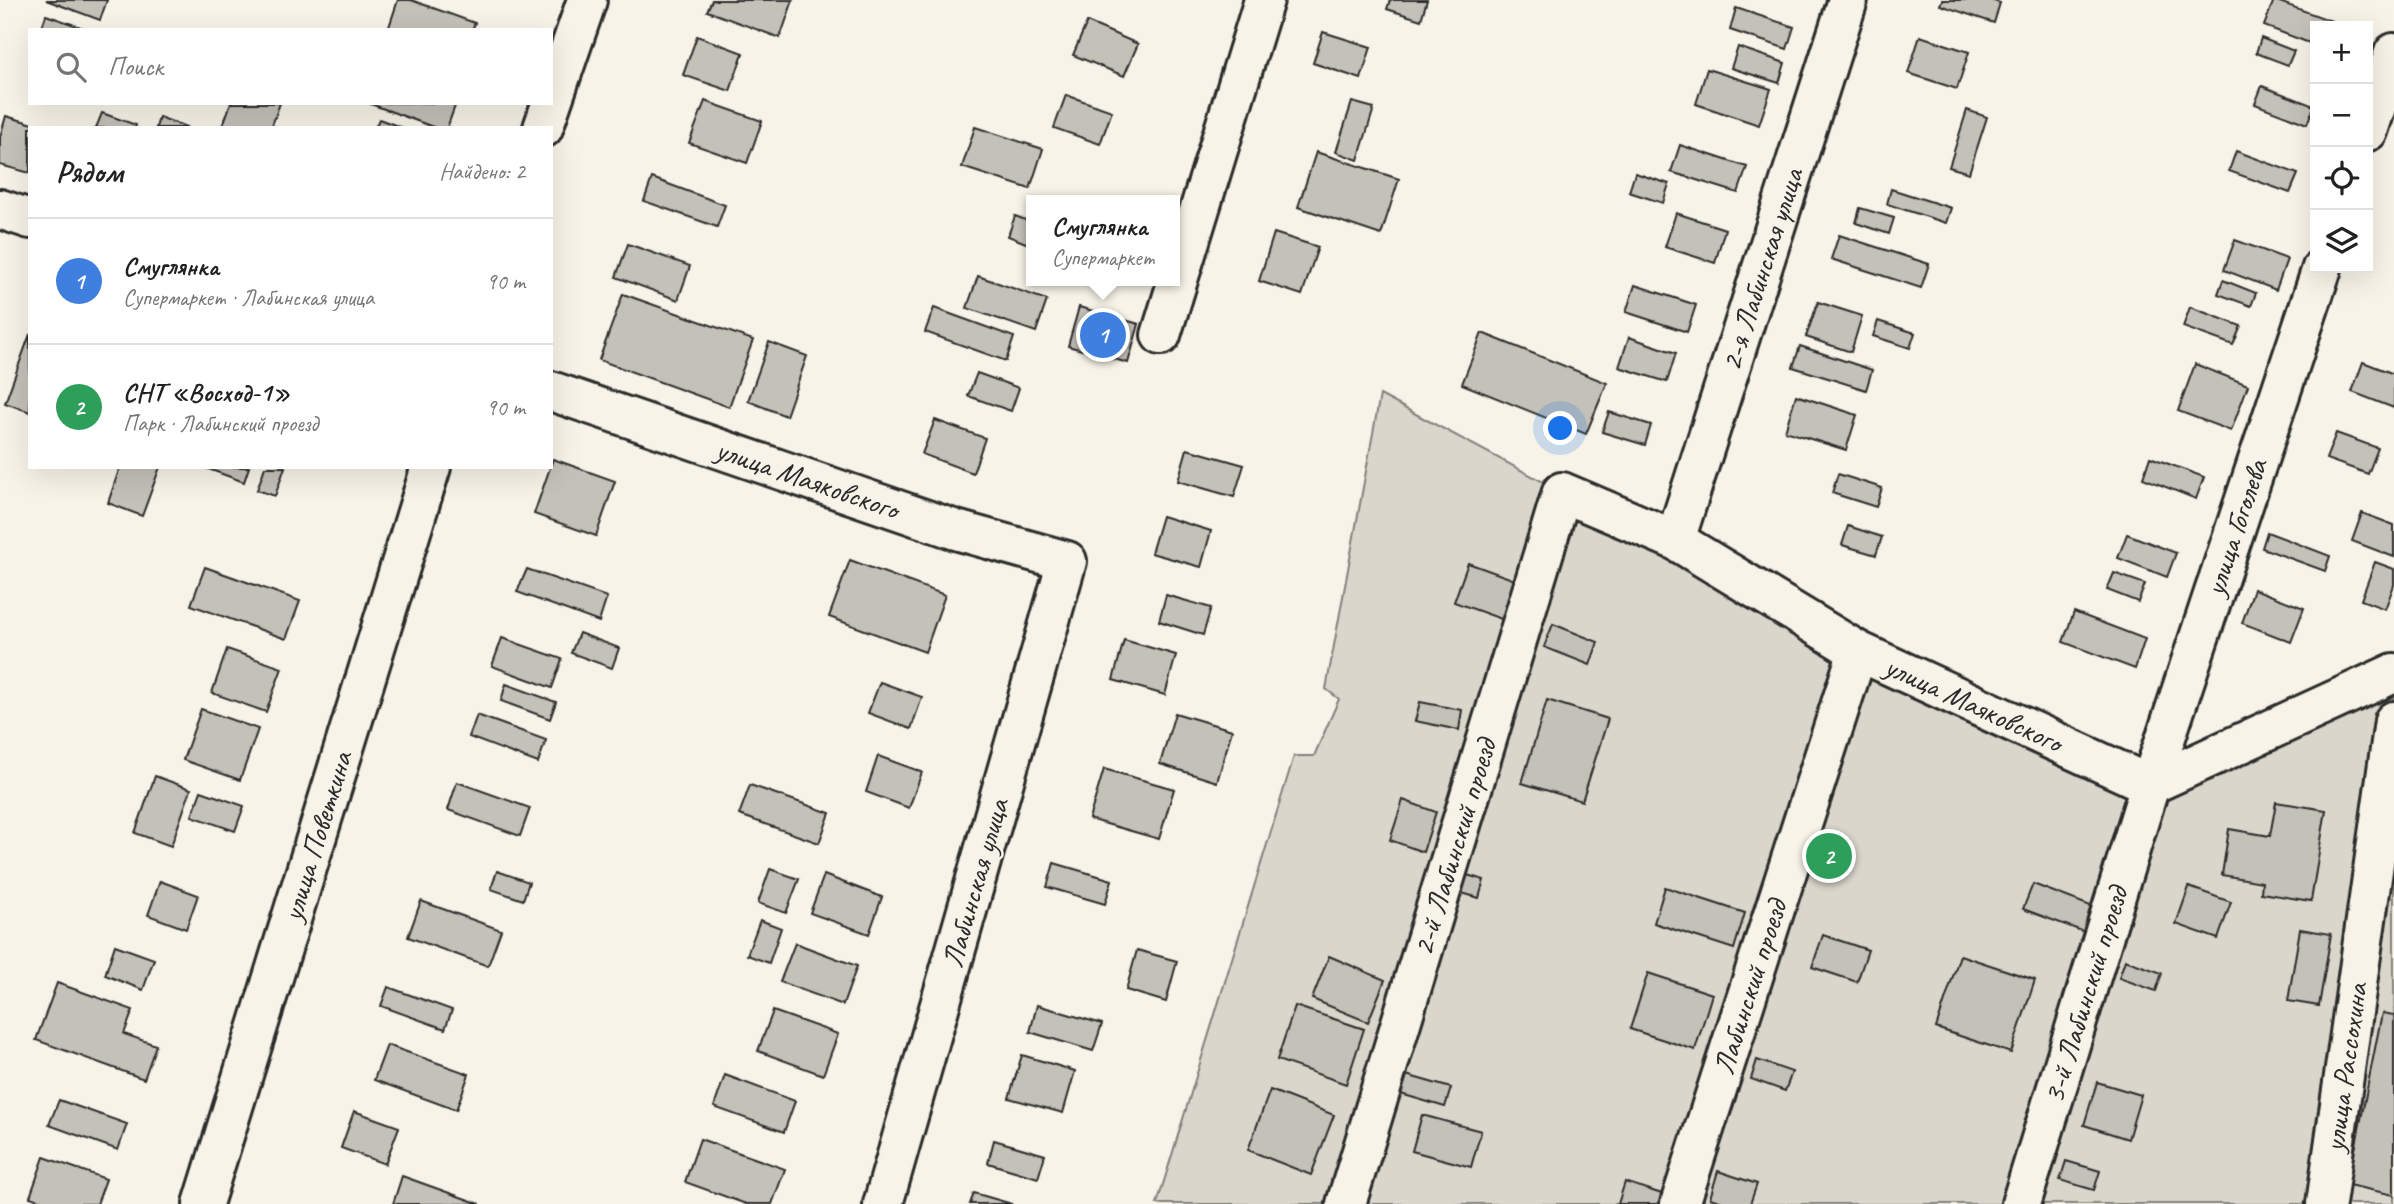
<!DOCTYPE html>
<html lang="ru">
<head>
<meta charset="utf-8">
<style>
	body { margin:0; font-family:Caveat,sans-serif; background:#f6f6f6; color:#222 }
	.controls { position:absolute; right:21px; top:21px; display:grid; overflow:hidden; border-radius:0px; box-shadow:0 7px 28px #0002 }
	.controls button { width:63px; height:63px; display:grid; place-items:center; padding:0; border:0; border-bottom:2px solid #e0e0e0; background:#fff; color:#222; font:35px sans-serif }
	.you { position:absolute; left:1561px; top:429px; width:24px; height:24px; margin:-18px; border:5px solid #fff; border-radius:50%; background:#1a73e8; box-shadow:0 0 0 10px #1a73e833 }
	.badge { display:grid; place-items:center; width:46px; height:46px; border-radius:50%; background:#d1495b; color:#fff; font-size:23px; font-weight:700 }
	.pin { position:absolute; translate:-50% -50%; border:4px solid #fff; box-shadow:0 2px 7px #0006 }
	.popup { position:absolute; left:1026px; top:195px; width:154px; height:91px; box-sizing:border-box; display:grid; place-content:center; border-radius:0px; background:#fff; filter:drop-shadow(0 2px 5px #0005); font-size:23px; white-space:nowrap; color:#767676 }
	.popup b { font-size:26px; color:#222 }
	.popup::after { content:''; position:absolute; left:50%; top:100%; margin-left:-14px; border:14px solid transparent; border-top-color:#fff }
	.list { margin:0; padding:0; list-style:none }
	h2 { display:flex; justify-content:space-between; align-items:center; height:91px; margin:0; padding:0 28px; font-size:30px }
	h2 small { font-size:23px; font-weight:400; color:#767676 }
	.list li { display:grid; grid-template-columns:46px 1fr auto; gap:21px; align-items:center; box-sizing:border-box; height:126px; padding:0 28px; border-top:2px solid #e0e0e0 }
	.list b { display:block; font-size:26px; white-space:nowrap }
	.list p { margin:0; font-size:23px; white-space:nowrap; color:#767676 }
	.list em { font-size:23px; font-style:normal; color:#767676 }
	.icon { flex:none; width:38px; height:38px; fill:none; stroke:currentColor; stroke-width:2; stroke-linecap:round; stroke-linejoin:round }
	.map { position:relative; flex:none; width:2394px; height:1204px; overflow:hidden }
	.search { position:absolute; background:#fff; box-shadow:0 7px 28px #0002; left:28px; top:28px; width:525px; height:77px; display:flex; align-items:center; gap:18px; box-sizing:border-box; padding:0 24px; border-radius:0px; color:#767676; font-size:26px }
	.panel { position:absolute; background:#fff; box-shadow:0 7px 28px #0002; left:28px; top:126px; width:525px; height:343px; border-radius:0px }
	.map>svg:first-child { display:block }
	.green { fill:#dad6cc; stroke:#82807c; stroke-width:2 }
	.building { fill:#c4c1b9; stroke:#2b2b2b; stroke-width:2 }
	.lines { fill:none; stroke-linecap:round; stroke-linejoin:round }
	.minor-casing { stroke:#2b2b2b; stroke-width:44 }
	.minor { stroke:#f7f3e8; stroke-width:38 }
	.labels { text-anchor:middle; stroke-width:5; stroke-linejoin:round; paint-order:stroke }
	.street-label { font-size:30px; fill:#2b2b2b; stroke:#f7f3e8 }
</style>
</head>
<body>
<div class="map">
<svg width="2394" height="1204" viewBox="0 0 2394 1204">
	<rect width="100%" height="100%" fill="#f7f3e8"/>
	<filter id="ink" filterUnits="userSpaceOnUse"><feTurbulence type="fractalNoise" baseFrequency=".0143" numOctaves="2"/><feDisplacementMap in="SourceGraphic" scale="14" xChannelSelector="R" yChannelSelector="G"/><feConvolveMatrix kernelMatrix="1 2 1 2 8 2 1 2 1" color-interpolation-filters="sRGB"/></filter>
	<g filter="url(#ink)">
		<path class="green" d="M1380,395L1562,492L2150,785L2394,673V1204H1157L1294,756H1314L1339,699L1326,689Z"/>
		<g class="building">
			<path d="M46,0H107L100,20Z"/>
			<path d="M398,0H411L475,23L472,30H388Z"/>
			<path d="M712,0H793L780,38L707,11Z"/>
			<path d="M1390,0H1427L1421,20L1387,9Z"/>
			<path d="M1942,0H1991L2000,3L1994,23L1940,5Z"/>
			<path d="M2274,0L2332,21L2330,26H2315V45L2264,26Z"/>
			<path d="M1736,8L1794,27L1787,49L1730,30Z"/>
			<path d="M46,15L89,30H41Z"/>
			<path d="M1087,22L1138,44L1124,76L1073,55Z"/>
			<path d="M1323,32L1371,47L1361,79L1313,63Z"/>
			<path d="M697,36L743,53L730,91L683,75Z"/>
			<path d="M1920,36L1969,52L1957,89L1908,73Z"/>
			<path d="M2261,38L2294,51L2288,65L2256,53Z"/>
			<path d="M1738,47L1785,63L1779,83L1731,68Z"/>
			<path d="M1707,69L1771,89L1759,125L1696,104Z"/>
			<path d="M2262,86L2314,106L2307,124L2255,104Z"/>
			<path d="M1066,95L1112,111L1100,144L1054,128Z"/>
			<path d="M705,101L762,121L747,163L689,143Z"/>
			<path d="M1352,102L1374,108L1358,160L1336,152Z"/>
			<path d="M231,103H280L271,128H222Z"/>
			<path d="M368,103H456L447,128H436Z"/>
			<path d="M1967,110L1987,117L1969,173L1949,167Z"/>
			<path d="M102,113L136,125L135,128H96Z"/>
			<path d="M6,116L47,128H30V173L0,165V137Z"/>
			<path d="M159,117L186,127L185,128H156Z"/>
			<path d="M379,119L403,128H375Z"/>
			<path d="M975,127L1043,149L1030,189L962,167Z"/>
			<path d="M1680,145L1747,167L1738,193L1671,172Z"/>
			<path d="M2236,151L2298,174L2290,193L2229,171Z"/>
			<path d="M1316,152L1399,179L1381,235L1298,207Z"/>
			<path d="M1635,173L1669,184L1663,203L1629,192Z"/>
			<path d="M652,178L725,205L717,227L644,201Z"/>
			<path d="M1891,189L1951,208L1946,223L1887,204Z"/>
			<path d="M1860,208L1894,218L1889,234L1856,223Z"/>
			<path d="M1676,213L1725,229L1715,263L1665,247Z"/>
			<path d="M1015,216L1031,222V245L1008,236Z"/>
			<path d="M1274,233L1318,247L1302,295L1259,281Z"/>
			<path d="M1839,235L1929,264L1921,288L1831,259Z"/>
			<path d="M2235,240L2287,259L2276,290L2224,270Z"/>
			<path d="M628,244L690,266L678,300L616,277Z"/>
			<path d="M978,276L1047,300L1036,332L967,308Z"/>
			<path d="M2223,280L2256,293L2251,306L2218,294Z"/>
			<path d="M1635,285L1696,305L1687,332L1626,312Z"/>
			<path d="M623,294L753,340L729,407L599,360Z"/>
			<path d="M1818,302L1862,316L1851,352L1806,337Z"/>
			<path d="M1079,307L1139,324L1128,363L1068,346Z"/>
			<path d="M2190,307L2241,326L2233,345L2183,327Z"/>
			<path d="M934,308L1014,337L1006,361L925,332Z"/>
			<path d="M1878,321L1915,333L1910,348L1873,336Z"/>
			<path d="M1482,333L1607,383L1586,434L1462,384Z"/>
			<path d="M30,334V412L5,403Z"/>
			<path d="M1629,337L1676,353L1667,382L1619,367Z"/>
			<path d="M769,342L807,356L786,416L748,401Z"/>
			<path d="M1800,346L1872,370L1866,390L1793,367Z"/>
			<path d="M2363,362L2394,374V408L2352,392Z"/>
			<path d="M2195,364L2248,385L2231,431L2178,411Z"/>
			<path d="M977,373L1019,388L1011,411L968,396Z"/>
			<path d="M1796,395L1857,415L1846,450L1785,431Z"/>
			<path d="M1609,412L1651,425L1645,445L1602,432Z"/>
			<path d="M935,420L985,438L973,473L922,454Z"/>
			<path d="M2336,433L2378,448L2368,474L2326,459Z"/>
			<path d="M1187,449L1244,465L1234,497L1178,481Z"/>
			<path d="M2150,457L2204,477L2196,499L2143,478Z"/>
			<path d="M553,459L615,481L596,536L534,514Z"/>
			<path d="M120,467H160L142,516L108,503Z"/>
			<path d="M203,467H249L244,482Z"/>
			<path d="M265,467H285L275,496L257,490Z"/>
			<path d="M1838,474L1882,488L1876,507L1832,493Z"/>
			<path d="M2362,513L2394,525V557L2352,541Z"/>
			<path d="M1162,516L1211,531L1201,567L1151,553Z"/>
			<path d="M1848,526L1882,537L1876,555L1842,545Z"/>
			<path d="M2267,532L2330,556L2325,571L2262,548Z"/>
			<path d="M2127,534L2176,553L2167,577L2118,558Z"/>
			<path d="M850,560L945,595L925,652L829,617Z"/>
			<path d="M2375,562L2394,569V585L2385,609L2361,600Z"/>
			<path d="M1468,563L1518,581L1504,620L1454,602Z"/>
			<path d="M205,567L300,601L286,639L191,605Z"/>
			<path d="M527,569L607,597L599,622L517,592Z"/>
			<path d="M2114,573L2145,584L2138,602L2107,590Z"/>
			<path d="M2254,589L2304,608L2291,642L2242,623Z"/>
			<path d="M1166,595L1211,608L1203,635L1159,621Z"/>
			<path d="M2074,612L2145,639L2135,669L2063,642Z"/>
			<path d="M1553,624L1598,642L1590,665L1544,647Z"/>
			<path d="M579,633L619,648L612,668L571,653Z"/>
			<path d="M502,638L562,659L552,688L492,666Z"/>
			<path d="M1124,640L1176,655L1165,695L1113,680Z"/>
			<path d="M227,649L282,668L266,712L212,693Z"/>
			<path d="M880,682L922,697L911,729L868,713Z"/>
			<path d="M506,684L556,702L550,719L501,701Z"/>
			<path d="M1547,700L1608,719L1582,801L1522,783Z"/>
			<path d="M1420,702L1462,710L1459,730L1415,721Z"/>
			<path d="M201,709L258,729L240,780L183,760Z"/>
			<path d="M1175,713L1232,730L1217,782L1160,764Z"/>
			<path d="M477,715L546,740L538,763L469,737Z"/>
			<path d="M878,756L922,772L909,808L866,792Z"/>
			<path d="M1104,769L1174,789L1159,839L1089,819Z"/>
			<path d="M155,776L191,789L171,846L135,833Z"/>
			<path d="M457,782L530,808L520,836L448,810Z"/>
			<path d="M750,785L830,813L819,843L739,815Z"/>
			<path d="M201,791L244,806L235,831L192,816Z"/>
			<path d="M1403,800L1436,812L1423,852L1390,840Z"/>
			<path d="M2276,802L2326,810L2311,901L2261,893L2262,882L2222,875L2229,829L2270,836Z"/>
			<path d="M1054,863L1112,880L1105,904L1047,887Z"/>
			<path d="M770,869L799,879L786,913L758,903Z"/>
			<path d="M497,871L529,882L523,900L491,889Z"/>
			<path d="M1460,873L1484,880L1479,898L1455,891Z"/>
			<path d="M824,875L882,897L869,934L810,913Z"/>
			<path d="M160,881L198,895L186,929L148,915Z"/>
			<path d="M2033,884L2096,908L2087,933L2023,909Z"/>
			<path d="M1665,887L1745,913L1734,949L1654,923Z"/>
			<path d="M2189,887L2231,902L2218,939L2176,924Z"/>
			<path d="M421,901L501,930L488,966L408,937Z"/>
			<path d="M760,920L781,928L769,963L747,955Z"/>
			<path d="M2300,929L2331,934L2319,1006L2288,1001Z"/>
			<path d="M1823,935L1868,950L1857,982L1812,967Z"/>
			<path d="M795,943L857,966L843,1005L780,982Z"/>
			<path d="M115,945L154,959L143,990L105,975Z"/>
			<path d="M1137,950L1177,961L1166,1002L1126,990Z"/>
			<path d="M1960,955L2035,980L2011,1053L1936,1028Z"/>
			<path d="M1329,956L1385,980L1368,1022L1312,999Z"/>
			<path d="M2125,960L2162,973L2156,991L2119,978Z"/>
			<path d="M1648,973L1712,994L1695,1050L1630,1029Z"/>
			<path d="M57,983L133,1010L124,1034L156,1045L144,1079L36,1040Z"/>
			<path d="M388,987L452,1010L445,1029L381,1006Z"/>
			<path d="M1037,1005L1102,1024L1093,1051L1030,1032Z"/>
			<path d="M1295,1006L1364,1029L1346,1084L1277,1060Z"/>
			<path d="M773,1011L838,1034L823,1075L758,1051Z"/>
			<path d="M2382,1013L2394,1015V1195L2348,1185Z"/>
			<path d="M387,1045L469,1074L456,1110L374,1080Z"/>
			<path d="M1022,1055L1075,1071L1063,1113L1009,1098Z"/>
			<path d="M1757,1060L1792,1072L1785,1091L1751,1079Z"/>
			<path d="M1399,1073L1451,1088L1445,1107L1394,1092Z"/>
			<path d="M725,1075L795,1101L784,1132L714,1107Z"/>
			<path d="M2097,1082L2141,1095L2128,1139L2084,1125Z"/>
			<path d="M1270,1090L1334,1115L1311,1175L1248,1150Z"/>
			<path d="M59,1100L127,1124L118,1150L49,1125Z"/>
			<path d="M354,1111L399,1127L385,1164L341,1148Z"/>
			<path d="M1422,1115L1481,1131L1471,1167L1412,1151Z"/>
			<path d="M700,1139L785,1169L772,1204H746L685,1182Z"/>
			<path d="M994,1140L1045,1155L1038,1178L988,1163Z"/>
			<path d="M44,1157L106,1179L97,1204H50L30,1197Z"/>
			<path d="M2066,1161L2100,1171L2094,1190L2060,1180Z"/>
			<path d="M1718,1171L1757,1184L1750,1204H1729L1710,1198Z"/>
			<path d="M402,1176L480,1204H393Z"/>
			<path d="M1625,1182L1668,1196L1665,1204H1618Z"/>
			<path d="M974,1193L1012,1204H970Z"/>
		</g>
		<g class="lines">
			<defs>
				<g id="minor">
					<path d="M543,128L587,0"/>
					<path d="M2368,131L2394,53"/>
					<path d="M0,209L30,219"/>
					<path d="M1161,335L1264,0"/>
					<path id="s1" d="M551,391L956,530L1067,561L883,1204"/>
					<path id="s2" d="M1675,540L1848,0"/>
					<path id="s3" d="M203,1204L431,467"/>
					<path id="s4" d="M1346,1204L1562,492L1675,540L1858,651L2150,785L2394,673"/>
					<path id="s5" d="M1680,1204L1858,651"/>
					<path id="s6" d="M2021,1204L2150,785L2322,268"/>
					<path id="s7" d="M2326,1204L2394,721"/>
				</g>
			</defs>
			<use href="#minor" class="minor-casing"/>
			<use href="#minor" class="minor"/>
		</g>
	</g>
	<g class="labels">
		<g class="street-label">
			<text dy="10" stroke="none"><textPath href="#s2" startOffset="284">2-я Лабинская улица</textPath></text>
			<text dy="10" stroke="none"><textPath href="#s1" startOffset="271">улица Маяковского</textPath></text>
			<text dy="10" stroke="none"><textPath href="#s6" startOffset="710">улица Гоголева</textPath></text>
			<text dy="10" stroke="none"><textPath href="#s4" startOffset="1208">улица Маяковского</textPath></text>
			<text dy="10" stroke="none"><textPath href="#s3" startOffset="385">улица Поветкина</textPath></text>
			<text dy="10" stroke="none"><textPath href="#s4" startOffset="373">2-й Лабинский проезд</textPath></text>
			<text transform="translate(975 883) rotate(-74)" y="10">Лабинская улица</text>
			<text dy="10" stroke="none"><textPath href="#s5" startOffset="228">Лабинский проезд</textPath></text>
			<text dy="10" stroke="none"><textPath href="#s6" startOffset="219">3-й Лабинский проезд</textPath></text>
			<text dy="10" stroke="none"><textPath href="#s7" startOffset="138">улица Рассохина</textPath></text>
		</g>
	</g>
</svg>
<div class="controls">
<button>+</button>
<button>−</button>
<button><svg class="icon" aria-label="locate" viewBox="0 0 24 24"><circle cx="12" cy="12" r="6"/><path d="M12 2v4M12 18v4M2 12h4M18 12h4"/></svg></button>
<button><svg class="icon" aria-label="layers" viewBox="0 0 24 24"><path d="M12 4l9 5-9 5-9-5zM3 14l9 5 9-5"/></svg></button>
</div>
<div class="you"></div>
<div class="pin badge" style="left:1103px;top:335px;background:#3f7fe0">1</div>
<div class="popup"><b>Смуглянка</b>Супермаркет</div>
<div class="pin badge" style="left:1829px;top:856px;background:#2e9e5b">2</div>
<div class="search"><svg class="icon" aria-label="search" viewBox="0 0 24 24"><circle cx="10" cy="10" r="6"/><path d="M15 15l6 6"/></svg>Поиск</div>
<section class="panel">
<h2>Рядом<small>Найдено: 2</small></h2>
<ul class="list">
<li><span class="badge" style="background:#3f7fe0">1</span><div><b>Смуглянка</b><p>Супермаркет · Лабинская улица</p></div><em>90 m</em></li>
<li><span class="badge" style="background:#2e9e5b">2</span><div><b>СНТ «Восход-1»</b><p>Парк · Лабинский проезд</p></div><em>90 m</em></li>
</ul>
</section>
</div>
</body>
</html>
